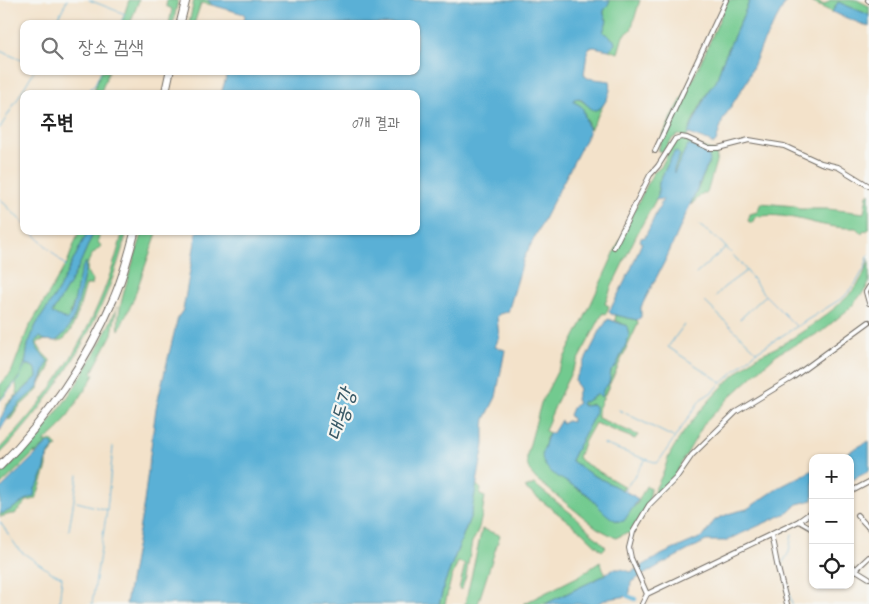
<!DOCTYPE html>
<html lang="ko">
<head>
<meta charset="utf-8">
<style>
	body { margin:0; font-family:Caveat,"Poor Story",sans-serif; background:#f2f2f2; color:#222 }
	.controls { position:absolute; right:15px; bottom:15px; display:grid; overflow:hidden; border-radius:10px; box-shadow:0 1px 4px #0004 }
	.controls button { width:45px; height:45px; display:grid; place-items:center; padding:0; border:0; border-bottom:1px solid #e0e0e0; background:#fff; color:#222; font:25px sans-serif }
	.list { margin:0; padding:0; list-style:none }
	h2 { display:flex; justify-content:space-between; align-items:center; height:65px; margin:0; padding:0 20px; font-size:21px }
	h2 small { font-size:16px; font-weight:400; color:#767676 }
	.icon { flex:none; width:28px; height:28px; fill:none; stroke:currentColor; stroke-width:2; stroke-linecap:round; stroke-linejoin:round }
	.map { position:relative; flex:none; width:869px; height:604px; overflow:hidden }
	.search { position:absolute; background:#fff; box-shadow:0 1px 4px #0004; left:20px; top:20px; width:400px; height:55px; display:flex; align-items:center; gap:12px; box-sizing:border-box; padding:0 18px; border-radius:10px; color:#767676; font-size:19px }
	.panel { position:absolute; background:#fff; box-shadow:0 1px 4px #0004; left:20px; top:90px; width:400px; height:145px; border-radius:10px }
	.map>svg:first-child { display:block }
	.green { fill:#72ca8f; stroke:#4e7a5d }
	.water { fill:#5ab0d6; stroke:#426e80 }
	.lines { fill:none; stroke-linecap:round; stroke-linejoin:round }
	.stream { stroke:#5ab0d6; stroke-width:1 }
	.canal { stroke:#5ab0d6; stroke-width:4.5 }
	.minor-casing { stroke:#716b63; stroke-width:6 }
	.trunk-casing { stroke:#716b63; stroke-width:9 }
	.minor { stroke:#fff; stroke-width:4 }
	.trunk { stroke:#fff; stroke-width:7 }
	.labels { text-anchor:middle; stroke-width:4.5; stroke-linejoin:round; paint-order:stroke }
	.water-label { font-size:22px; font-style:italic; fill:#3b5a67; stroke:#f6f6f2 }
</style>
</head>
<body>
<div class="map">
<svg width="869" height="604" viewBox="0 0 869 604">
	<rect width="100%" height="100%" fill="#f6f6f2"/>
	<filter id="ink" filterUnits="userSpaceOnUse"><feTurbulence type="fractalNoise" baseFrequency=".02" numOctaves="2"/><feDisplacementMap in="SourceGraphic" scale="10" xChannelSelector="R" yChannelSelector="G"/><feConvolveMatrix kernelMatrix="1 2 1 2 8 2 1 2 1" color-interpolation-filters="sRGB"/></filter>
	<filter id="wash" filterUnits="userSpaceOnUse"><feTurbulence type="fractalNoise" baseFrequency=".0096" numOctaves="4" result="noise"/><feDisplacementMap in="SourceGraphic" scale="20" xChannelSelector="R" yChannelSelector="G"/><feGaussianBlur stdDeviation="1.12" result="paint"/><feColorMatrix in="noise" values="0 0 0 0 0 0 0 0 0 0 0 0 0 0 0 0 0 1.4 0 .05"/><feComposite in="paint" operator="in"/></filter>
	<g filter="url(#wash)">
		<rect width="100%" height="100%" fill="#f3e2ca"/>
		<g class="green">
			<path d="M129,0H139L130,24H121Z"/>
			<path d="M167,0H178L173,24H169L172,9L166,6Z"/>
			<path d="M194,0H208L212,5L201,3L194,24H189Z"/>
			<path d="M610,0H640L631,30L623,36L618,53L609,50L615,44V42L603,32L607,19L604,16V11Z"/>
			<path d="M728,0H750L722,63L716,82L710,88L694,118L687,137L678,135L672,139L663,152L658,151C662,131 680,103 690,85C704,57 715,28 728,0Z"/>
			<path d="M807,0H813L824,5L830,0H857L869,6V15L838,2L832,12Z"/>
			<path d="M101,71H109L100,94H93Z"/>
			<path d="M578,98L592,109L603,104L607,98L590,130L582,107L573,101L574,99Z"/>
			<path d="M683,139L716,152L717,158L707,193H703L691,205L710,160L707,152L690,145L674,174V169L680,155L674,152L659,182L658,196L638,232L611,288L605,304L609,306L606,314L603,313C583,352 560,389 545,431L550,433L546,438L545,447L564,480L586,494L617,522L637,504L646,486L650,487C653,502 637,521 629,534L626,533L616,538L597,528L536,479C529,471 526,466 527,455L541,403L583,321L628,223L653,173L661,167L671,147L677,140Z"/>
			<path d="M869,193V229L866,231L864,230L862,234L856,228C850,228 843,228 836,227C809,224 785,211 755,217L752,223L748,221L750,214L757,212L761,203L795,206L799,209H828L864,213L867,195Z"/>
			<path d="M79,231H88L58,291L36,325L27,348V357L20,376L0,400V385L11,373L28,329L65,266H66Z"/>
			<path d="M96,231H100L98,242L101,246C98,250 95,251 92,255C86,263 85,274 93,280L92,285H86C81,298 74,343 56,341L67,330L74,318L86,267L82,268L77,292L68,320L52,313C63,295 76,274 84,254C87,248 89,242 92,235L96,234Z"/>
			<path d="M123,231H127C106,316 59,394 0,454V448C61,387 102,315 123,231Z"/>
			<path d="M143,231L157,233L132,303L119,330C114,312 137,252 143,231Z"/>
			<path d="M869,259V283L866,289L850,308L821,332L777,354L731,396L704,424L674,476L652,497C655,488 659,482 663,473C666,466 667,459 671,452C689,420 728,377 758,356C763,353 769,351 775,348C795,338 841,307 854,289C862,280 866,270 869,259Z"/>
			<path d="M117,307L112,334L92,372L94,375C84,393 72,409 61,426C56,432 48,437 43,443L51,440L57,446L47,458V467L36,499L27,501L15,514H11L0,517V514C13,511 21,501 34,496L35,489L40,481L45,468L47,456L52,450L48,443L46,444L35,454V452L0,486V475C51,428 90,371 117,307Z"/>
			<path d="M616,315L637,320L638,324L598,409V418L638,435L635,439L595,423L585,441L578,457L581,461L625,487L622,490L589,473L572,461V458L595,414L591,404L587,406L581,404L583,401L585,402L598,394L609,383L611,371L619,360L627,342V326L615,320Z"/>
			<path d="M40,337L49,340L40,341L37,344L42,352L50,360L49,370L40,383L39,389L19,407L11,419L8,420L20,401L35,390L43,377L45,367V357C37,352 31,343 40,337Z"/>
			<path d="M27,364L37,369V377L10,402L4,413C4,403 12,401 17,394L16,382Z"/>
			<path d="M476,484L481,489L480,495L485,497C482,512 481,530 472,542L466,576L462,589H459L465,564L458,562L451,579L445,604H439L445,582L471,515Z"/>
			<path d="M534,484L572,514L606,547L602,551L582,532L525,488Z"/>
			<path d="M482,529L500,535L478,604H465Z"/>
			<path d="M600,562L606,575L601,577L545,604H523L579,576Z"/>
		</g>
		<g class="water">
			<path d="M208,0H610C606,12 600,8 607,21L603,32L614,40L615,44L609,50L594,47L588,48L584,74L587,78L610,81C613,89 604,111 594,110C590,109 583,100 579,98L574,99V102L581,106L583,109L589,132L524,258L508,312L499,314L497,317L499,337L495,347L505,350L496,397L485,419L484,427V445L471,515L445,582L439,604H126L144,502L156,408L178,317L183,310L197,231H416V94H221L228,71H416V24H243L245,17L244,14L212,5Z"/>
			<path d="M750,0H787L762,45L747,81L723,119L716,142L714,144C706,139 696,138 688,133L689,131L710,88L716,82L722,63Z"/>
			<path d="M838,2L867,14L869,15V27L832,12Z"/>
			<path d="M690,145L707,152L710,160L666,259L641,307V317L637,320L611,314L609,312L631,269L642,242L640,241L641,238L645,237L663,199L655,200L658,196L659,182L674,152H677L680,155L674,169V173L687,146Z"/>
			<path d="M88,231H96V234L92,236C89,242 87,248 84,254C76,274 63,295 52,313L68,320C77,305 76,272 86,262C86,270 83,278 82,285C77,306 75,327 56,341L45,340L40,337L36,340C34,351 44,354 48,362L37,389C21,400 10,413 0,431V419L8,405L37,377L36,369L30,365H25L28,345L36,325L58,291Z"/>
			<path d="M608,319L627,326L629,336L627,342L616,366L611,371L609,383L604,388L601,397L598,394L585,402L583,401L581,404L583,406L593,405L595,406V414L572,458V461L589,473L634,496L638,500L624,521C612,525 596,503 588,495C574,483 533,472 544,448C546,443 546,438 550,433H553L561,420L562,424L567,421L572,422V419L569,415L572,408L578,403L576,399L579,389L577,386L575,380L600,331Z"/>
			<path d="M869,441V471L850,481V458H837Z"/>
			<path d="M48,443H52L54,448L47,456L45,468L40,481L35,489L34,496C21,501 13,511 0,514V489Z"/>
			<path d="M813,470V500L797,504L789,512L725,541H706L660,565L631,582L630,592L628,596L608,599L596,604H545L601,577L614,569H621L631,572L663,554L704,536L714,521L719,518L731,513L747,509L780,487Z"/>
		</g>
		<g class="lines">
			<g class="stream">
				<path d="M89,0L125,14L120,24"/>
				<path d="M55,24L67,0"/>
				<path d="M0,51L24,61"/>
				<path d="M87,93L89,90L94,86L101,71"/>
				<path d="M0,128L34,71"/>
				<path d="M0,199L24,224"/>
				<path d="M699,225L721,242L743,266L763,293L796,326"/>
				<path d="M31,231L66,266"/>
				<path d="M696,274L725,248"/>
				<path d="M716,296L723,288L746,271"/>
				<path d="M705,302L756,351"/>
				<path d="M740,319L765,296"/>
				<path d="M684,325L668,347L721,382"/>
				<path d="M0,401L19,379L25,365"/>
				<path d="M619,410L673,437"/>
				<path d="M603,444L645,459"/>
				<path d="M624,491L646,459L657,463L659,461L701,399L712,392L756,352L844,297L856,283L864,269L869,254"/>
				<path d="M77,502L107,510"/>
				<path d="M0,522L19,550L51,572L62,577L59,604"/>
				<path d="M69,530L78,475"/>
				<path d="M92,604L107,510L113,447"/>
				<path d="M792,604L782,564L789,552L792,534"/>
			</g>
			<path class="canal" d="M628,596L635,599"/>
		</g>
	</g>
	<g filter="url(#ink)">
		<g class="lines">
			<defs>
				<g id="minor">
					<path d="M868,0L869,1"/>
					<path d="M655,151L726,0"/>
					<path d="M614,247L650,175L658,166L675,139L681,137L687,138L709,148H718L749,140L784,146L821,163L838,167L869,186"/>
					<path d="M869,287L866,292L869,303"/>
					<path d="M850,492L869,482"/>
					<path d="M857,515L869,528"/>
					<path d="M799,521L813,529"/>
					<path d="M771,534L777,564L787,604"/>
					<path d="M850,563L856,570L869,578"/>
					<path d="M850,575L869,557"/>
					<path d="M647,594L631,558L629,548L633,532L649,505L676,478L692,455L736,412L792,378L869,322"/>
					<path d="M642,604L647,594L799,521L813,511"/>
				</g>
				<g id="trunk">
					<path d="M180,24L186,0"/>
					<path d="M165,94L170,71"/>
					<path d="M0,466C47,419 87,361 113,300C123,278 129,254 135,231"/>
				</g>
			</defs>
			<use href="#minor" class="minor-casing"/>
			<use href="#trunk" class="trunk-casing"/>
			<use href="#minor" class="minor"/>
			<use href="#trunk" class="trunk"/>
		</g>
	</g>
	<g class="labels">
		<g class="water-label">
			<text transform="translate(340 414) rotate(-74)" y="8">대동강</text>
		</g>
	</g>
</svg>
<div class="controls">
<button>+</button>
<button>−</button>
<button><svg class="icon" aria-label="locate" viewBox="0 0 24 24"><circle cx="12" cy="12" r="6"/><path d="M12 2v4M12 18v4M2 12h4M18 12h4"/></svg></button>
</div>
<div class="search"><svg class="icon" aria-label="search" viewBox="0 0 24 24"><circle cx="10" cy="10" r="6"/><path d="M15 15l6 6"/></svg>장소 검색</div>
<section class="panel">
<h2>주변<small>0개 결과</small></h2>
<ul class="list">
</ul>
</section>
</div>
</body>
</html>
